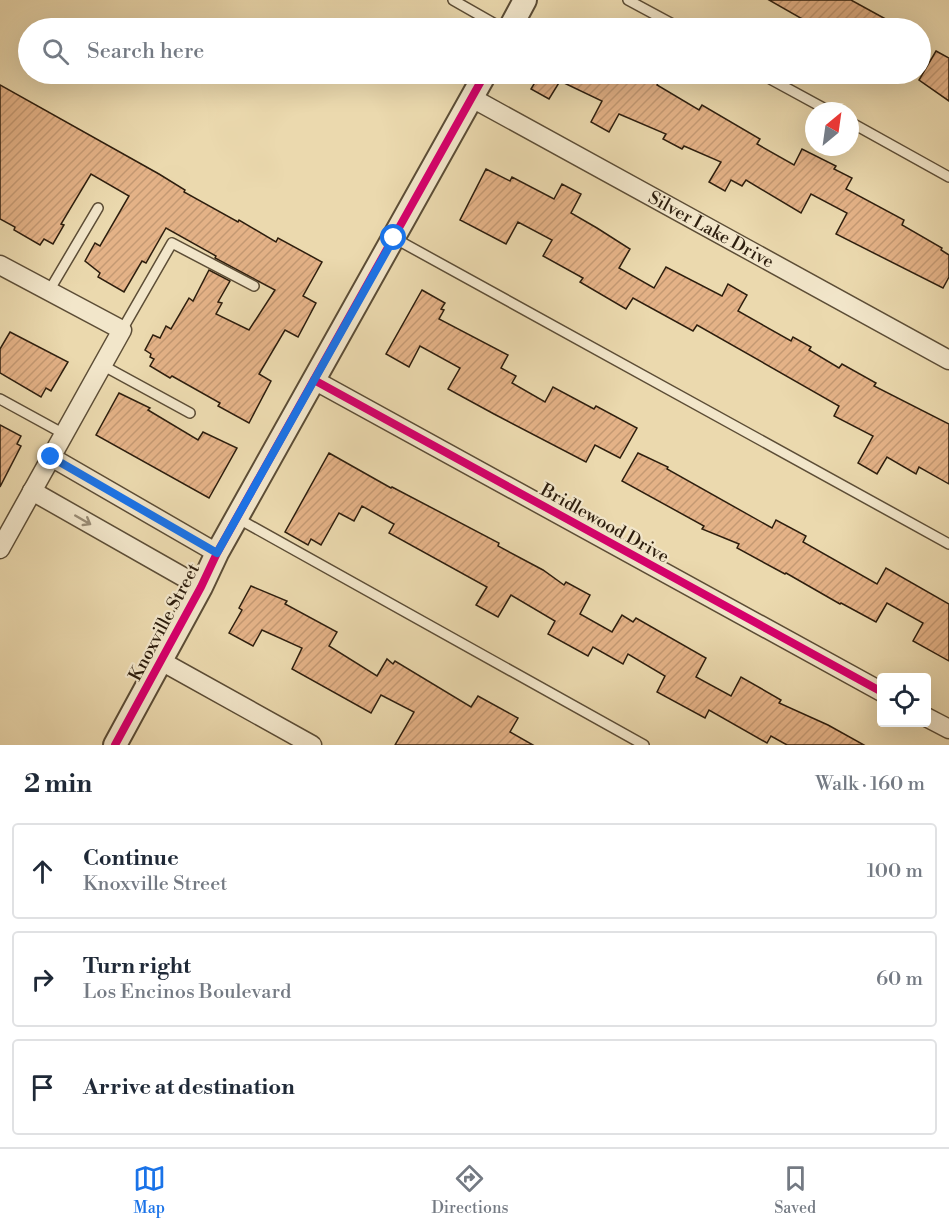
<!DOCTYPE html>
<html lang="en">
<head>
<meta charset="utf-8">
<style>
	body { margin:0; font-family:"Libre Bodoni",serif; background:#f2f2f3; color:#1f2937 }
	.controls { position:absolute; right:18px; bottom:18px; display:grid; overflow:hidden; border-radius:6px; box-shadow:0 6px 24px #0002 }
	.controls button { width:54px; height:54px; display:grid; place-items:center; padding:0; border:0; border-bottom:2px solid #e0e1e3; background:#fff; color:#1f2937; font:30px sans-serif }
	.compass { position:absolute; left:805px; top:102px; width:54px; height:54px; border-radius:50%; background:#fff; box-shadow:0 6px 24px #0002; rotate:29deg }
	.stop { position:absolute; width:18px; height:18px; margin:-14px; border:4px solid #1a73e8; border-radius:50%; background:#fff }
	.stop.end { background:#1a73e8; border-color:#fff; box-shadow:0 2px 6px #0008 }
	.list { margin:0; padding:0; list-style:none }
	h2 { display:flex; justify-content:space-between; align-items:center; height:78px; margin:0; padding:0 24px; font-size:26px }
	h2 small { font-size:20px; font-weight:400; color:#747a83 }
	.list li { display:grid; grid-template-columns:39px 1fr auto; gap:18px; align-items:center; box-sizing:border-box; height:96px; margin:0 12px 12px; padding:0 12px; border:2px solid #e0e1e3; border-radius:6px }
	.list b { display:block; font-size:22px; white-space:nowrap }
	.list p { margin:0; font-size:20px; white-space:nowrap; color:#747a83 }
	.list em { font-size:20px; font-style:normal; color:#747a83 }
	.icon { flex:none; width:33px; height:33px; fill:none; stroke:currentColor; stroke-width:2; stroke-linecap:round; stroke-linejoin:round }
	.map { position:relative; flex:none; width:949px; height:745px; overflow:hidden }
	.search { position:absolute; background:#fff; box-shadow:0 6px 24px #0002; left:18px; right:18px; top:18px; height:66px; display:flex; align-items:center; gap:15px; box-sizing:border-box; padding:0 21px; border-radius:33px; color:#747a83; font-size:22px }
	.sheet { height:402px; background:#fff }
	nav { display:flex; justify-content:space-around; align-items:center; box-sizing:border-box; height:84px; border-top:2px solid #e0e1e3; background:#fff; font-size:16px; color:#747a83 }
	nav a { display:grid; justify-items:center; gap:3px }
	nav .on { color:#1a73e8 }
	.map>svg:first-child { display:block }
	.building { fill:url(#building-hatch); stroke:#2d1e0e; stroke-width:1.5 }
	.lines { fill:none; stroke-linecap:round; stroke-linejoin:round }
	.service-casing { stroke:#5c4d36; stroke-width:12 }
	.minor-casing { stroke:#5c4d36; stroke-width:21 }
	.tertiary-casing { stroke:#5c4d36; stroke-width:26 }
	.service { stroke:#f2e6ca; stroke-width:9 }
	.minor { stroke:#f2e6ca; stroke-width:18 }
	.tertiary { stroke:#f2e6ca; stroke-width:22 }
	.cycleway-casing { stroke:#f2e6ca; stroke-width:11 }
	.cycleway { stroke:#d6006c; stroke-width:8 }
	.oneway { stroke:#998c75 }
	.route { stroke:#1a73e8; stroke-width:8 }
	.labels { text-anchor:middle; stroke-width:4.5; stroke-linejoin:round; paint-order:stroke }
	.street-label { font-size:18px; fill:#2d1e0e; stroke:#f2e6ca }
</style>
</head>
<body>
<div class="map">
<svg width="949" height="745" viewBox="0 0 949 745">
	<defs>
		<pattern id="building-hatch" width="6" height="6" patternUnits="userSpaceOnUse" patternTransform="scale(1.5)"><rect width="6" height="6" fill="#e4b287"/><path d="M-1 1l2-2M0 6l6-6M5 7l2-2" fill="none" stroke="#c49973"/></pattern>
	</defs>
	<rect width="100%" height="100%" fill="#ebd9ae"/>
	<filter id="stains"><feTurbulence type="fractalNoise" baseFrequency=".00333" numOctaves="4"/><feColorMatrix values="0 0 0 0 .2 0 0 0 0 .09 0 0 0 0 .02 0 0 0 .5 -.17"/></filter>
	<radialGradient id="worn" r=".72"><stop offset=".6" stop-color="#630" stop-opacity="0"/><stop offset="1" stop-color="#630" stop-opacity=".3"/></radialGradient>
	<g class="building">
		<path d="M769,0H851L902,28H818Z"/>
		<path d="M936,51L949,58V101L919,80Z"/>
		<path d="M540,74H663L657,85L699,110L702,105L760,139L757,144L794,165L802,149L836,166L834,169L852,178L846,189L904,220L902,225L942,248L941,250L949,255V277L943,288L836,234L847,213L811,194L801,213L746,180L742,186L731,180L725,191L709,182L721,162L684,146L682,149L663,139L666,134L619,114L609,132L591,122L602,101L560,81L549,99L531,89Z"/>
		<path d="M0,85L159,174L185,190L184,192L238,222L239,220L276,242L278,238L322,262L303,296L316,303L298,337L285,330L259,374L271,381L249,423L218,406L220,403L172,376L170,378L150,366L154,359L150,357L151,354L145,350L153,335L160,338L166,326L171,329L189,298L193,301L209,270L230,281L218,302L222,303L216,314L249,330L275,290L215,258L216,256L166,228L146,263L142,261L124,292L98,277L100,273L85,261L95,243L100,246L129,196L91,174L61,224L64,225L53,244L44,239L40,245L14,230L15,227L0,219Z"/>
		<path d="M486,169L510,181L512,177L554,199L562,184L581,194L571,213L597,228L630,249L619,268L654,288L666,267L722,296L728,284L747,295L738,311L791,341L793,337L811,347L809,350L839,368L842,364L876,383L874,386L949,424V484L919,467L916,474L887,457L877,474L858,463L873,436L834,416L839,406L697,325L693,331L633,298L626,309L580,282L583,278L543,256L552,240L518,222L506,244L460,220Z"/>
		<path d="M422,290L445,303L441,309L444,310L439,319L508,355L501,368L516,376L512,383L545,402L553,387L594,409L596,406L637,428L620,458L595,445L586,462L494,414L448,389L460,368L420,346L409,367L386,354Z"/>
		<path d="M10,332L68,362L51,391L46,388L41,397L0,373V349Z"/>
		<path d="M119,393L150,408L148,410L198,440L203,432L237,448L209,498L96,435Z"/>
		<path d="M0,425L21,436L17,444L21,446L0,487Z"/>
		<path d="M329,453L391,488L392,487L499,543L498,546L543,570L564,585L566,582L590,595L580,614L612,632L622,615L633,622L636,618L706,658L696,677L731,696L741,677L781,700L779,703L828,725L864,745H787L771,736L767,743L709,710L705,718L657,692L665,676L628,654L623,664L593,647L588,656L548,634L555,621L511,595L498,617L476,605L487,587L389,533L394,524L362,506L354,521L339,513L321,545L311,539L308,545L285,532Z"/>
		<path d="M638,453L668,467L667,469L772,528L776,520L806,536L803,542L877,584L886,568L949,604V661L913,641L923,623L887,603L876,622L841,603L840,604L786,573L785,574L737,548L739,544L702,529L704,526L622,481Z"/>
		<path d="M251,586L287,601L285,604L337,632L329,646L377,676L387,659L393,664L395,661L471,707L478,696L518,718L510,732L533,745H395L414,712L381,695L371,713L292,669L302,648L262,630L253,646L229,633L242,610L239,608Z"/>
	</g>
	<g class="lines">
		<defs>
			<g id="service">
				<path d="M453,0L502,28"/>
				<path d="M628,0L680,28"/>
				<path d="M761,74L829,111"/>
				<path d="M850,122L949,177"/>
				<path d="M394,238L949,544"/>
				<path d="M49,291L98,208"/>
				<path d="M122,330L172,243L254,286"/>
				<path d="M102,365L190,413"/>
				<path d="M0,399L64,434"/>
				<path d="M237,518L644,745"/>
			</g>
			<g id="minor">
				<path id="s1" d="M472,98L949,360"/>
				<path d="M0,265L122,330L0,549"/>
				<path d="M314,380L882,692"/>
				<path d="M51,457L217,553"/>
				<path d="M32,491L201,587"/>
				<path d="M161,661L312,745"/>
				<path d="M926,717L949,729"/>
			</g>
			<g id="tertiary">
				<path d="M510,28L525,0"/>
				<path d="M115,745L201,587L217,553L485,74"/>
			</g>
		</defs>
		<use href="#service" class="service-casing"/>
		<use href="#minor" class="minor-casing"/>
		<use href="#tertiary" class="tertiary-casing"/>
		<use href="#service" class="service"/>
		<use href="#minor" class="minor"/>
		<use href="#tertiary" class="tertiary"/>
		<defs>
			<g id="cycleway">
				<path d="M314,380L882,692"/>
				<path d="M115,745L201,587L217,553L485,74"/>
			</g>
		</defs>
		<use href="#cycleway" class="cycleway-casing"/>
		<use href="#cycleway" class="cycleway"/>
	</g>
	<defs><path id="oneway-shaft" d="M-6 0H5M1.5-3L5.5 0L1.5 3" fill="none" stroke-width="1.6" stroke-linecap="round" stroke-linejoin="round" transform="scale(1.5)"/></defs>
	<use class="oneway" href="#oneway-shaft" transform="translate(83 520) rotate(30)"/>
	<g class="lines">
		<path class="route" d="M51,457L217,553L394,238"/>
	</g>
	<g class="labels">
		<g class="street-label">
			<text dy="6" stroke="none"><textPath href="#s1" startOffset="273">Silver Lake Drive</textPath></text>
			<text transform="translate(605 523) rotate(29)" y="6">Bridlewood Drive</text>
			<text transform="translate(164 622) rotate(-62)" y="6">Knoxville Street</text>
		</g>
	</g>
	<rect width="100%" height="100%" filter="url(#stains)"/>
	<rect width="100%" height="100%" fill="url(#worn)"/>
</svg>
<div class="controls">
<button><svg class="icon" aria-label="locate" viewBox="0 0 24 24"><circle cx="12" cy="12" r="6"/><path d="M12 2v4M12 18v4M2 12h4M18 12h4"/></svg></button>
</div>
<svg class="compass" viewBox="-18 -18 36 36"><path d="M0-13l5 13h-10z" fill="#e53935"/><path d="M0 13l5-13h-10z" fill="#747a83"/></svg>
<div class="stop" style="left:394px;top:238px"></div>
<div class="stop end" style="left:51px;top:457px"></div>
<div class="search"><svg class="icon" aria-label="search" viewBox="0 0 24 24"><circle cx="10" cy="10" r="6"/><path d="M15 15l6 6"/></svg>Search here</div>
</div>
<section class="sheet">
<h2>2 min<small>Walk · 160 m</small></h2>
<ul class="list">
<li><svg class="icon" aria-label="ahead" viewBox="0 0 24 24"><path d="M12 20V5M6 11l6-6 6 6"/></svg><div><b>Continue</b><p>Knoxville Street</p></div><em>100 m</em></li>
<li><svg class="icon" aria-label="right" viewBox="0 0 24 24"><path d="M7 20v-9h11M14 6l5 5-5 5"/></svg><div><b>Turn right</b><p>Los Encinos Boulevard</p></div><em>60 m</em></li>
<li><svg class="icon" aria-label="arrive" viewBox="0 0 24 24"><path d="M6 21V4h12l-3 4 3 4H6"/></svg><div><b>Arrive at destination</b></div></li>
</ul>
</section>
<nav>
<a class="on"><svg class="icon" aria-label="map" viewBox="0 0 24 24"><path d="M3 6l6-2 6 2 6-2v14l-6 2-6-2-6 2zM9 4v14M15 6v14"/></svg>Map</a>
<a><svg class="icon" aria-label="directions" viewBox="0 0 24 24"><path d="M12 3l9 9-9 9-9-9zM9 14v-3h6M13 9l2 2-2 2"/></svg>Directions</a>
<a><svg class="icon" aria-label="saved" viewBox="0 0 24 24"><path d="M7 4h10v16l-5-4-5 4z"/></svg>Saved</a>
</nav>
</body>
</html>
